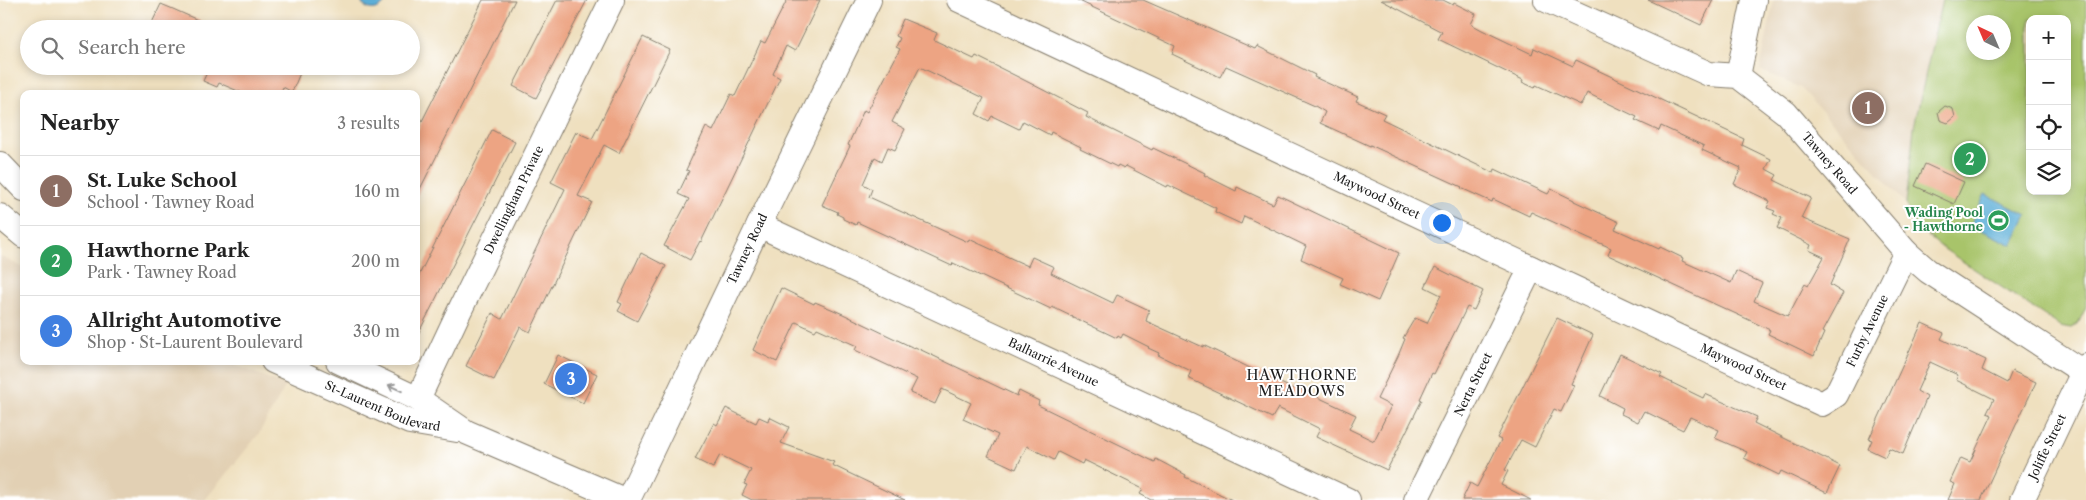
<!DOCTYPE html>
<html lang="en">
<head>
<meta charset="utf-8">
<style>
	body { margin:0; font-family:"Libre Caslon Text",serif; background:#f6f6f6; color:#222 }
	.controls { position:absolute; right:15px; top:15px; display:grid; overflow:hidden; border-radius:10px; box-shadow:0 2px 8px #0003 }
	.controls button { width:45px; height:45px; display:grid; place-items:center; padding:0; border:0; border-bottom:1px solid #e0e0e0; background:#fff; color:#222; font:25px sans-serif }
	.compass { position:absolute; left:1966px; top:15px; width:45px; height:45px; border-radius:50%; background:#fff; box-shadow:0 2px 8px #0003; rotate:316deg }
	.you { position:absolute; left:1441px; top:222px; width:18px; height:18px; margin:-12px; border:4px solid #fff; border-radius:50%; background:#1a73e8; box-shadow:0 0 0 8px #1a73e833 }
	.badge { display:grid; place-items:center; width:32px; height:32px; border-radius:50%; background:#b5179e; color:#fff; font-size:16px; font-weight:700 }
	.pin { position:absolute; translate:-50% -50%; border:2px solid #fff; box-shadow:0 1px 5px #0006 }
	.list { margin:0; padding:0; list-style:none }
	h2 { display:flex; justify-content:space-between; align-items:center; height:65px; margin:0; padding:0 20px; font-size:21px }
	h2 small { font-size:16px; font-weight:400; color:#767676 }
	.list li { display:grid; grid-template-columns:32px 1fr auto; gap:15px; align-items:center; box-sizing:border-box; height:70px; padding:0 20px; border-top:1px solid #e0e0e0 }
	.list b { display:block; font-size:19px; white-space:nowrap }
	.list p { margin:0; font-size:16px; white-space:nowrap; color:#767676 }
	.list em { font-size:16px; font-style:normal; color:#767676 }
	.icon { flex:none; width:28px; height:28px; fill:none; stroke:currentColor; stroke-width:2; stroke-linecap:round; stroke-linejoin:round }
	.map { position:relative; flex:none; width:2086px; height:500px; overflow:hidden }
	.search { position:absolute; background:#fff; box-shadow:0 2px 8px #0003; left:20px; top:20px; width:400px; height:55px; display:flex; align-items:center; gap:12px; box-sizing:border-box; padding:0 18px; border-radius:28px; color:#767676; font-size:19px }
	.panel { position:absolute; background:#fff; box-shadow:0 2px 8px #0003; left:20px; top:90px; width:400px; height:275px; border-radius:10px }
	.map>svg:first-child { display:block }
	.built { fill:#e2d0b4 }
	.green { fill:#a8c46b; stroke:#627044; fill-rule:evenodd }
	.water { fill:#5baed7; stroke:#3c657a }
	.building { fill:#eda483 }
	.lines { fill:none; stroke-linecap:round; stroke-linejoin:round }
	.minor-casing { stroke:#867e6e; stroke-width:26 }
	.minor { stroke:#fff; stroke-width:24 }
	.oneway { stroke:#999 }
	.labels { text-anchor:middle; stroke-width:4; stroke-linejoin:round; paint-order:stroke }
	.street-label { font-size:12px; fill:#1c1c1c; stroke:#fff }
	.leisure-label { font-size:12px; font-weight:bold; fill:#27864d; stroke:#fff; text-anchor:end }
	.neighbourhood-label { font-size:14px; letter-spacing:1px; fill:#1c1c1c; stroke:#fff }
</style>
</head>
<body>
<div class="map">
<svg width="2086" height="500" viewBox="0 0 2086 500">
	<rect width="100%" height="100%" fill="#fff"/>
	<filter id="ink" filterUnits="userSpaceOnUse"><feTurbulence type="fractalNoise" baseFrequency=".02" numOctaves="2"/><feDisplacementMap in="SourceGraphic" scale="10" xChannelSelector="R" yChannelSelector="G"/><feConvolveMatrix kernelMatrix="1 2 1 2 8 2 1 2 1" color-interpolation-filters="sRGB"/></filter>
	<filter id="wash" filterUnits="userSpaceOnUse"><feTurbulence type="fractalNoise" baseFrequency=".0096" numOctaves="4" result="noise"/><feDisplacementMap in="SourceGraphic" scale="20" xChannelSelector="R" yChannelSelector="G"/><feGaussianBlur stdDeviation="1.12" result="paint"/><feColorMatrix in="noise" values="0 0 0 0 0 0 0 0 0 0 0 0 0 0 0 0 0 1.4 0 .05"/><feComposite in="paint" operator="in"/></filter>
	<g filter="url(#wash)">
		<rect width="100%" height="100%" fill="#efe0bf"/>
		<g class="built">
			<path d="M1774,0H1942L1914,127L1906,204L1801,88L1760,70Z"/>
			<path d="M0,256L24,268V361H225L286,385L258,435L205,500H0Z"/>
		</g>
		<path class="green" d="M1942,0H2086V307L2078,324L2071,328L2060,326L1944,249L1916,227L1906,204L1914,127ZM2030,19H2067V191H2030ZM1974,22H2004V52H1974Z"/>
		<g class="water">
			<path d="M360,0H387C380,12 366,13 360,0Z"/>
			<path d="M1985,194L2027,215L2012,245L1971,225Z"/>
		</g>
		<g id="blocks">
			<g class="building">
				<path d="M483,0H515L416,197V133Z"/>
				<path d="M557,0H587L536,98L513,86Z"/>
				<path d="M787,0H820L795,51L786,46L773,74L780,78L701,242L700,241L690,260L664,246L689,199L678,194L689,171L686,170L706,127L713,131L731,94L735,96L757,50L761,41L765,43Z"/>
				<path d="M1077,0H1143L1255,49L1257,46L1315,75L1314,77L1358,97L1356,101L1385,114L1382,119L1473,163L1494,173L1495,169L1548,194L1551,189L1574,200V201L1619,222L1615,229L1659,249L1660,247L1683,258L1682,261L1731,283L1736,271L1762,283L1754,301L1788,316L1805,284L1808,286L1824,257L1809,250L1811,245L1777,228L1782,218L1773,214L1775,211L1767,208L1770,201L1734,184L1741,168L1702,150L1704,146L1661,126L1659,131L1635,120L1637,117L1587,93L1581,105L1536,85L1535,88L1522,82L1523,80L1438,39L1442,32L1381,0H1443L1453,5L1454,3L1476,14L1471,24L1482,30L1532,54L1534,48L1573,66L1576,60L1744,139L1742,145L1771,159L1766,169L1777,175L1774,180L1811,198L1801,218L1850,239L1830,285L1843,293L1822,332L1824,333L1814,356L1768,334L1770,330L1745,318L1608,255L1611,248L1531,212L1529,216L1493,199L1492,202L1461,188L1462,187L1370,145V146L1320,123L1325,112L1315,106L1226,66L1220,77L1172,54L1175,46Z"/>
				<path d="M1648,0H1713L1701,25Z"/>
				<path d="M161,4L173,9L218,29H149Z"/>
				<path d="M903,19L937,33L934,40L974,59L976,56L1022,79L1088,113L1086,117L1152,150L1153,148L1205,173L1204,175L1236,191L1237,187L1273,204L1278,195L1399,253L1378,301L1340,284L1343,278L1301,259L1306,246L1244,216L1241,224L1215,212L1216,208L1168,185L1167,187L1126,166L1124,168L1118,165L1117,167L1080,149L1081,147L1051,132L1050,135L1023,121L1019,129L992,116L989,121L976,114L984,98L920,67L892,122L905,129L895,150L888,147L882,161L875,157L863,184L872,189L869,197L968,242L969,239L1028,266L1032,257L1054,267L1051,273L1113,303L1117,295L1149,310L1146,321L1203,347V345L1293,389L1294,386L1356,415L1349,429L1374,441L1391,406L1377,399L1398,356L1405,339L1403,338L1415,318L1427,323L1441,295L1425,287L1435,267L1483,291L1474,310L1467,307L1434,374L1432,373L1420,399L1422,400L1387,470L1316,437L1320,429L1278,408L1272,418L1188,378L1191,371L1158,355L1159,353L1148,348L1149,347L1123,334L1121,338L1118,336L1117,338L1052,307L1051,309L953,263L952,266L857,222L856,225L843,219V217L837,214L838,212L822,205L850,146L848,145L864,110L867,112L900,49L896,47L900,38L896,36Z"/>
				<path d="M643,37L670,50L619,153L604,145L578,196L592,202L530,332L520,327L494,380L466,366L492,313L502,319L565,189L551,182L576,132L592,139Z"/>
				<path d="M210,66H303L292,92L283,87L280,94H245L219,83L217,87L203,81Z"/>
				<path d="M1945,106L1953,109L1955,117L1948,123L1940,120L1938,112Z"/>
				<path d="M492,130L515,142L416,338V281Z"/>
				<path d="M1925,164L1964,182L1954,204L1915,186Z"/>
				<path d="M641,253L666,266L637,321L618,311L622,304L618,302Z"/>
				<path d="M781,288L814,304L815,302L843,314L914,348L915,347L1017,396L1019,391L1039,401L1038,405L1155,462L1156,459L1186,475L1185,477L1232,500H1151L1140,494L1143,489L1084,460L1082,464L1058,452L1054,460L1027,446L1016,469L988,456L998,435L963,419L971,403L942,389L935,404L910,393L917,379L855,350L857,346L817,328L815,331L796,322L777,362L753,350Z"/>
				<path d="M1557,318L1593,335L1571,384L1574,385L1561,412L1554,409L1535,447L1521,440L1505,470L1508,471L1501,485L1531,500H1462L1470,483L1477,487L1501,440L1497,438Z"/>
				<path d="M1922,323L1944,333L1941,339L1986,360L1982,370L2007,383L2012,371L2036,382L1981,500H1948L1955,484L1950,482L1961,458L1970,462L1992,415L1987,413L1994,399L1956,380L1958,375L1930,362L1917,391L1927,397L1903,454L1889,448L1885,457L1868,449L1872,440L1869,439Z"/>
				<path d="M1620,354L1662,374L1660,377L1703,398L1705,394L1757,417L1754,423L1840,466L1827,493L1781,471L1779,475L1746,459L1744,458L1747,452L1715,438L1719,430L1690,417L1683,430L1644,411L1638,422L1621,414L1623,408L1600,396Z"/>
				<path d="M558,355L597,374L583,403L544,384Z"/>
				<path d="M726,408L756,423L759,417L768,421L769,417L789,427L781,443L834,462L832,465L905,500H752L742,495L747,485L744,484L751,470L720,455L713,468L695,459L714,423L717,425Z"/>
			</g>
		</g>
	</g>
	<g filter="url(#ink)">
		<use href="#blocks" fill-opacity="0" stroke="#867e6e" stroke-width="1"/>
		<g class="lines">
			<defs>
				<g id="minor">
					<path id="s1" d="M959,0L1822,404L1836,395L1906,252"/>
					<path id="s2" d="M1546,0L1709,74L1738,76L1786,113L1906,252L1928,271L2086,374"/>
					<path d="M1738,76L1754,0"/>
					<path d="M0,164L24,189"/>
					<path d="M0,216L24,236"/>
					<path id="s3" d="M759,225L1348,500"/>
					<path id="s4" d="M273,361L410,422L457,430"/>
					<path d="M338,361L418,399L466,432L624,500"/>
					<path id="s5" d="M418,399L456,318L612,0"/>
					<path id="s6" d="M628,500L759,225L869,0"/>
					<path id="s7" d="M1416,500L1531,268"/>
					<path id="s8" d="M2022,500L2086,366"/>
				</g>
			</defs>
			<use href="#minor" class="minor-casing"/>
			<use href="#minor" class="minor"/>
		</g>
		<defs><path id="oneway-shaft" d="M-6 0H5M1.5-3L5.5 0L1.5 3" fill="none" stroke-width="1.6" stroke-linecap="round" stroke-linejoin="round" transform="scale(1.25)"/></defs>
		<use class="oneway" href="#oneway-shaft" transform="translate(395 388) rotate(-155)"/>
	</g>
	<defs>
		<symbol id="stadium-disc" viewBox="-11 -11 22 22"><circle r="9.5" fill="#2e9e5b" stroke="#fff"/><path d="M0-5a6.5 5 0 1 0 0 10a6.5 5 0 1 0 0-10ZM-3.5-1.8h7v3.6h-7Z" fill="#fff"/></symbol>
	</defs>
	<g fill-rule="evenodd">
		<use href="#stadium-disc" x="1986" y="208" width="25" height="25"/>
	</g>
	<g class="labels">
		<g class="street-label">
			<text dy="4" stroke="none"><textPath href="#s2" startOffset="335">Tawney Road</textPath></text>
			<text dy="4" stroke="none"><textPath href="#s1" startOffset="461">Maywood Street</textPath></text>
			<text dy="4" stroke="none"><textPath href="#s5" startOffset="221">Dwellingham Private</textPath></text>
			<text dy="4" stroke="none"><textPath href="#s6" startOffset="278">Tawney Road</textPath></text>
			<text dy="4" stroke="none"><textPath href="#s1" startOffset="1041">Furby Avenue</textPath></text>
			<text dy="4" stroke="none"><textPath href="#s3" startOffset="325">Balharrie Avenue</textPath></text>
			<text dy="4" stroke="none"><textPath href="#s1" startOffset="866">Maywood Street</textPath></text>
			<text dy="4" stroke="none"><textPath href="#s7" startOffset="129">Nerta Street</textPath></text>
			<text dy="4" stroke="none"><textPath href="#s4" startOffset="119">St-Laurent Boulevard</textPath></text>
			<text dy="4" stroke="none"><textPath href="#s8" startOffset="59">Joliffe Street</textPath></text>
		</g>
		<g class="leisure-label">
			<text x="1983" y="217">Wading Pool<tspan x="1983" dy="14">- Hawthorne</tspan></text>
		</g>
		<g class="neighbourhood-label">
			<text x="1302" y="380">HAWTHORNE<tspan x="1302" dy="16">MEADOWS</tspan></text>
		</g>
	</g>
</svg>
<div class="controls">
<button>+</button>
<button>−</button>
<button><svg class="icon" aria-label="locate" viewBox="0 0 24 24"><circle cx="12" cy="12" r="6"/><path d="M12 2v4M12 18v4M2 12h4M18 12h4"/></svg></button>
<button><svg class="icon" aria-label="layers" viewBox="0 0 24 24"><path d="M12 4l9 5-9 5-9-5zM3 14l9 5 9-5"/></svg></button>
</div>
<svg class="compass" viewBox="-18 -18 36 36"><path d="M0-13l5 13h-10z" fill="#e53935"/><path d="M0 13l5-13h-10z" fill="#767676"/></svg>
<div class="you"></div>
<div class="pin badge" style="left:1868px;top:108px;background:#8d6e63">1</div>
<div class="pin badge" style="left:1970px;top:159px;background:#2e9e5b">2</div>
<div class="pin badge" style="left:571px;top:379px;background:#3f7fe0">3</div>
<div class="search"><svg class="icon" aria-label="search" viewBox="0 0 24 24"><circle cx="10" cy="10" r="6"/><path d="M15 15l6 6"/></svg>Search here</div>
<section class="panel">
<h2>Nearby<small>3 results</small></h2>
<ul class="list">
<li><span class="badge" style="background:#8d6e63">1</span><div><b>St. Luke School</b><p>School · Tawney Road</p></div><em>160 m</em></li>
<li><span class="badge" style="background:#2e9e5b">2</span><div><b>Hawthorne Park</b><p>Park · Tawney Road</p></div><em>200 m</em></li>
<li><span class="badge" style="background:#3f7fe0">3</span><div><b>Allright Automotive</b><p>Shop · St-Laurent Boulevard</p></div><em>330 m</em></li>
</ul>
</section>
</div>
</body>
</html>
